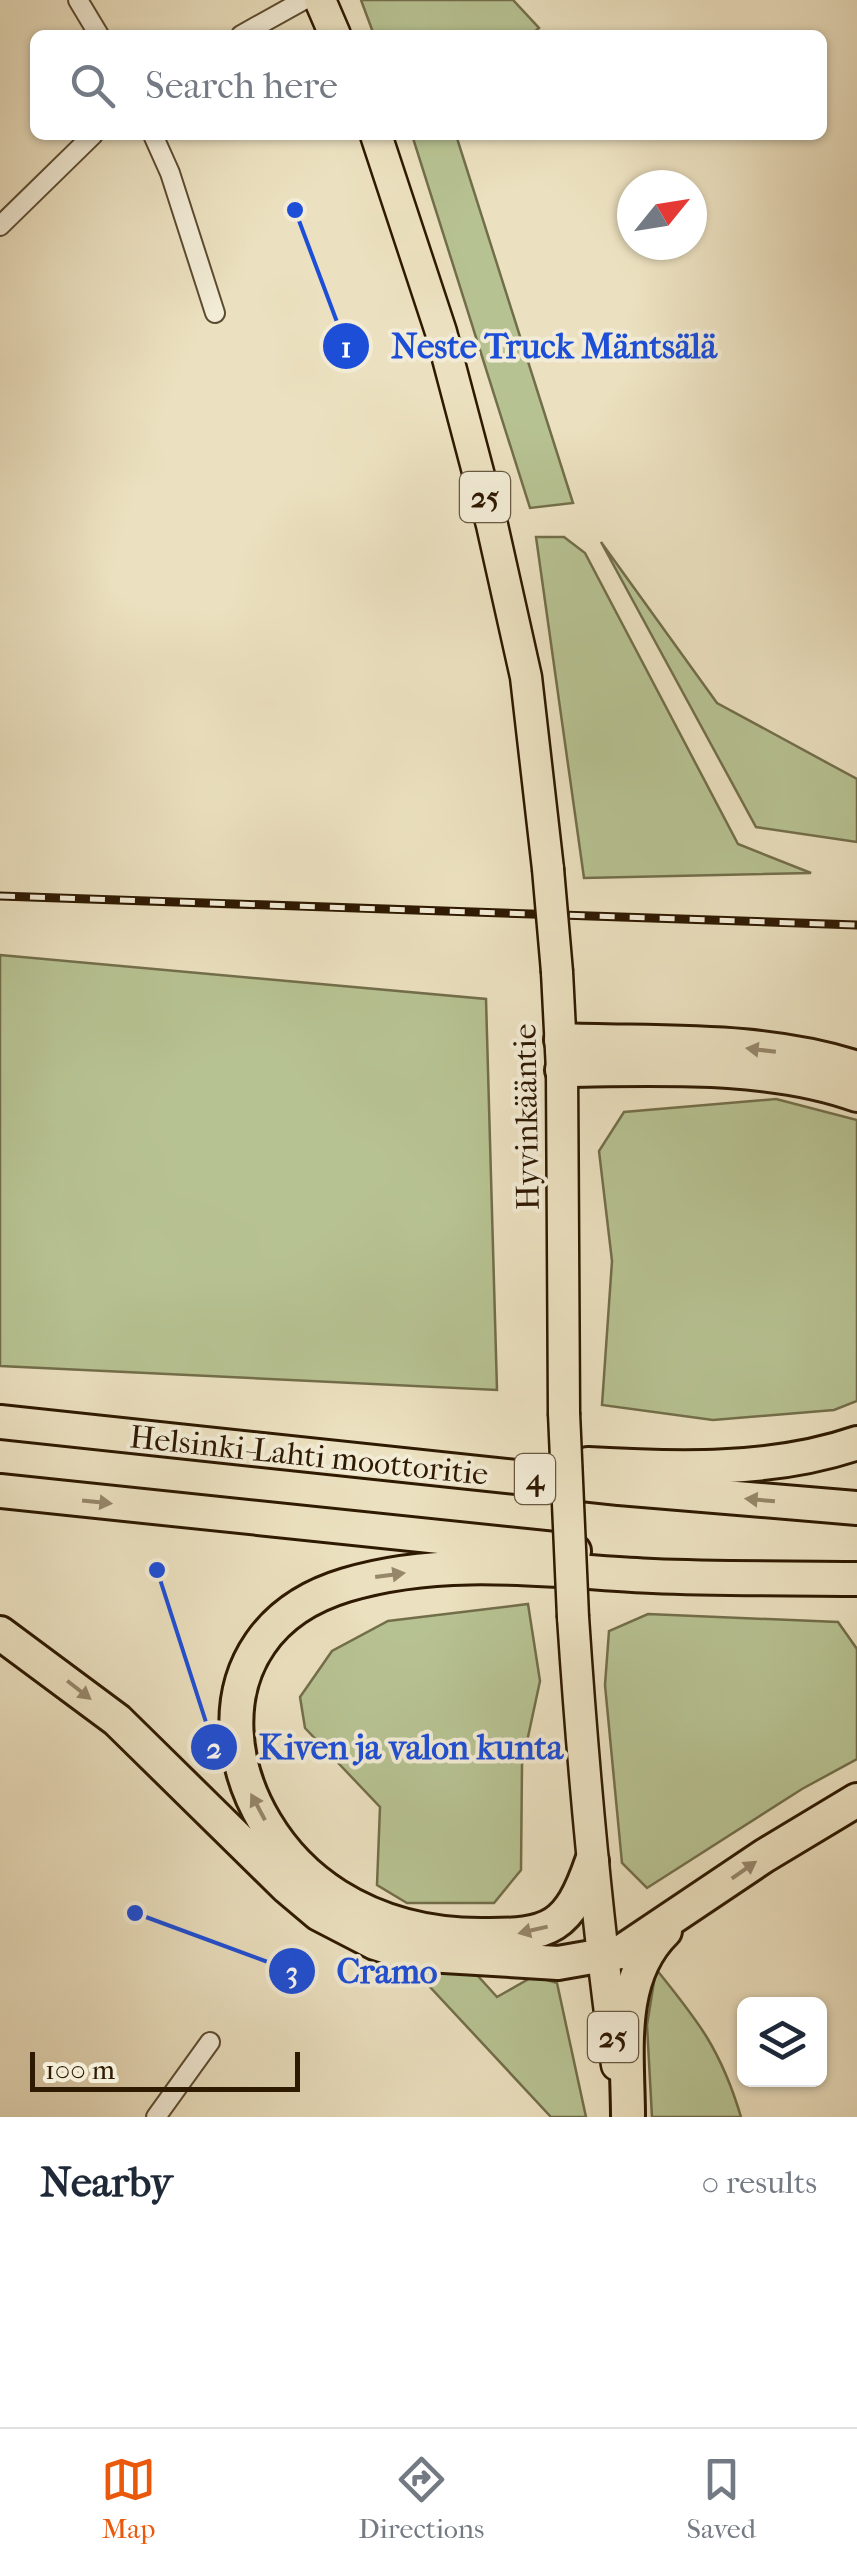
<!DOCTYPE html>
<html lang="en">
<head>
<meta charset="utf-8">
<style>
	body { margin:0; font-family:"IM FELL French Canon",serif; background:#f2f2f3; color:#1f2937 }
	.controls { position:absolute; right:30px; bottom:30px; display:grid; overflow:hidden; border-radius:15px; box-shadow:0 2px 8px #0004 }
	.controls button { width:90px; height:90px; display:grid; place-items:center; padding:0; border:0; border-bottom:2px solid #e0e1e3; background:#fff; color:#1f2937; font:50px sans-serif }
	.compass { position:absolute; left:617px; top:170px; width:90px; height:90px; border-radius:50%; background:#fff; box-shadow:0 2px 8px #0004; rotate:60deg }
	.scale { position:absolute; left:30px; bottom:25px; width:270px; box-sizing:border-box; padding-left:10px; border:5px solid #2e1901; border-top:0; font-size:28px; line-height:35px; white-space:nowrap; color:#2e1901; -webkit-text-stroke:8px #f2ebd5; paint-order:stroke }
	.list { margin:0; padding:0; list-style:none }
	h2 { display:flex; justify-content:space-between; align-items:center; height:130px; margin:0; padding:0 40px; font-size:42px }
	h2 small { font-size:32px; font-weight:400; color:#747a83 }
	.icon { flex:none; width:55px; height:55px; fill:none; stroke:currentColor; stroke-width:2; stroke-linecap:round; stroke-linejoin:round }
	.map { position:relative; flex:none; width:857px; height:2117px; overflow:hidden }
	.search { position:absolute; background:#fff; box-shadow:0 2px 8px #0004; left:30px; right:30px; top:30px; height:110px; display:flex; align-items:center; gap:25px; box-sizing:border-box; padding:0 35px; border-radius:15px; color:#747a83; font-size:38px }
	.sheet { height:310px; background:#fff }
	nav { display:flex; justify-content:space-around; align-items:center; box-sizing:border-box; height:140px; border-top:2px solid #e0e1e3; background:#fff; font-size:28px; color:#747a83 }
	nav a { display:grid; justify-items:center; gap:5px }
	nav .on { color:#ea580c }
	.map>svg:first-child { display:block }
	.green { fill:#b7c292; stroke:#726e4a; stroke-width:2.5 }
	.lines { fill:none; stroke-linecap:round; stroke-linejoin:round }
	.minor-casing { stroke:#5d4b30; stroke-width:22 }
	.trunk-casing { stroke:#2e1901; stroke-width:35 }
	.motorway-casing { stroke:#2e1901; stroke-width:38 }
	.minor { stroke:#f2ebd5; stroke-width:18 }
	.trunk { stroke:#ebe0bf; stroke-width:30 }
	.motorway { stroke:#ebe0bf; stroke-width:32 }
	.rail-casing { stroke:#2e1901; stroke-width:9 }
	.rail { stroke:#f2ebd5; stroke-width:5; stroke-dasharray:15; stroke-linecap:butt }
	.trunk-bridge-casing { stroke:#2e1901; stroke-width:35; stroke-linecap:butt }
	.trunk-bridge { stroke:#ebe0bf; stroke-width:30 }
	.oneway { fill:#96866a }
	.labels { text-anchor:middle; stroke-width:8; stroke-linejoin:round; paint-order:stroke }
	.shield { fill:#f2ebd5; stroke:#695841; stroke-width:2.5 }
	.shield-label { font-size:30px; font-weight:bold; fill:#2e1901 }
	.street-label { font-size:32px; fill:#2e1901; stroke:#f2ebd5 }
	.leader { fill:none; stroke:#1d4ed8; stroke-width:4 }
	.callout-dot { fill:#1d4ed8; stroke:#f2ebd5; stroke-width:4 }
	.mark-label { font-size:30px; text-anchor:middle; font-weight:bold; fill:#fff }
	.callout-label { font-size:35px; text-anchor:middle; font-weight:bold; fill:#1d4ed8; stroke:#f2ebd5; stroke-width:8; stroke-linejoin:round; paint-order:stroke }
</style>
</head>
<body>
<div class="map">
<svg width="857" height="2117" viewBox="0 0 857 2117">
	<rect width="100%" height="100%" fill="#ebe0bf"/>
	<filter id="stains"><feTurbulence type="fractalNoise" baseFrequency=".002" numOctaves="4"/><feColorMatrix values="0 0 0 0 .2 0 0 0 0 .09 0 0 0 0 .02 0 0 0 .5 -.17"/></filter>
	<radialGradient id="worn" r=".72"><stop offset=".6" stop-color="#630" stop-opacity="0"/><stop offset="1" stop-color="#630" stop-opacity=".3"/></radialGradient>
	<g class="green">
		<path d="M361,0H513L539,28L531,35H374Z"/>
		<path d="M412,135H456L573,503L530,508Z"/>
		<path d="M536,537H564L585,553L738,844L811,873L584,878Z"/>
		<path d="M601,542L717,703L857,779V842L756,827Z"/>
		<path d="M0,955L486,999L497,1390L0,1366Z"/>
		<path d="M776,1099L857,1120V1401L834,1410L713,1420L602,1405L612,1261L599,1151L624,1112Z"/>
		<path d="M528,1604L540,1681L522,1765L521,1870L494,1903H407L377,1885L380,1807L305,1728L300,1697L332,1651L388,1621Z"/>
		<path d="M648,1614L838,1622L857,1649V1759L802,1789L647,1888L622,1863L605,1685L609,1631Z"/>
		<path d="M656,1969C699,2022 721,2050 741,2117H652L647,2025Z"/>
		<path d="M429,1972L477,1975L497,1997L534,1976L557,1983L586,2117H551L417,1973Z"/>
	</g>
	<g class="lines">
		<defs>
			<g id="minor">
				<path d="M78,0L99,35"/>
				<path d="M241,35L304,0"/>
				<path d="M153,135L170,173L215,313"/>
				<path d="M0,226L93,135"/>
				<path d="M156,2117L210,2042"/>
			</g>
			<g id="trunk">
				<path d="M320,0L335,35"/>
				<path d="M376,135L441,332L492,525L526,677L548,869"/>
				<path d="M557,972L562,1070L564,1413"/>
				<path d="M573,1617C583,1767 596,1916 617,2065"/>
			</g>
			<g id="motorway">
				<path d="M561,1040C658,1044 764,1037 857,1068"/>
				<path d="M562,1070C656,1069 769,1063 857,1095"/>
				<path d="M0,1422L619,1488L857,1508"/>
				<path d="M588,1464C675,1469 773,1472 857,1443"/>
				<path d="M0,1491L574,1551"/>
				<path d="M0,1633L117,1720L287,1887L319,1914L375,1943L410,1954L558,1963L621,1952L764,1856L857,1800"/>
				<path d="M592,1861C569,1928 551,1936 481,1935C431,1935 380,1923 337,1896C217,1821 186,1633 346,1585C444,1555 553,1571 653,1576C721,1579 789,1578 857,1579"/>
				<path d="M628,2117C628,2055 616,1979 665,1931"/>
			</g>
		</defs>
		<use href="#minor" class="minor-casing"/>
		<use href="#trunk" class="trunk-casing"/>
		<use href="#motorway" class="motorway-casing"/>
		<use href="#minor" class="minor"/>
		<use href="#trunk" class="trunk"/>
		<use href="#motorway" class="motorway"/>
		<defs>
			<path id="rail" d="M0,896L857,925"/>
		</defs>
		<use href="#rail" class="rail-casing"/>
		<use href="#rail" class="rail"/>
		<defs>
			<g id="trunk-bridge">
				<path d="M548,869L557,972"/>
				<path d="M564,1413L573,1617"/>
			</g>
		</defs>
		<use href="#trunk-bridge" class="trunk-bridge-casing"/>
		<use href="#trunk-bridge" class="trunk-bridge"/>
	</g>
	<defs><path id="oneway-solid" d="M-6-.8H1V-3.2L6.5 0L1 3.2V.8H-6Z" transform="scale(2.5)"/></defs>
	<g class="oneway">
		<use href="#oneway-solid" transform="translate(761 1050) rotate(-173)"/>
		<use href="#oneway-solid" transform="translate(760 1500) rotate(-175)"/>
		<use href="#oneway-solid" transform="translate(97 1502) rotate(6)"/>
		<use href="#oneway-solid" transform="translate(390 1575) rotate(-8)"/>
		<use href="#oneway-solid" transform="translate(79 1690) rotate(38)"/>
		<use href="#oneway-solid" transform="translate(258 1807) rotate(-118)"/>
		<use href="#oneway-solid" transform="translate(744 1870) rotate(-35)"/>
		<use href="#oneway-solid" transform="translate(533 1930) rotate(167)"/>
	</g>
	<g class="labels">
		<g class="shield">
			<rect x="460" y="472" width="50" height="50" rx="8"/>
			<rect x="515" y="1454" width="40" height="50" rx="8"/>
			<rect x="588" y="2012" width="50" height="50" rx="8"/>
		</g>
		<g class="shield-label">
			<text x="485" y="507">25</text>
			<text x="535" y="1489">4</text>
			<text x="613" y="2047">25</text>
		</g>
		<g class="street-label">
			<text transform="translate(526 1117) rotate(-91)" y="11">Hyvinkääntie</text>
			<text transform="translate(309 1455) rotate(6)" y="11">Helsinki-Lahti moottoritie</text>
		</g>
	</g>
	<path class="leader" d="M295 210L346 346M157 1570L214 1747M135 1913L292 1971"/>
	<g class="callout-dot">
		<circle cx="295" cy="210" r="10"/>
		<circle cx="157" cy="1570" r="10"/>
		<circle cx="135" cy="1913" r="10"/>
		<circle cx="346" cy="346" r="25"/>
		<circle cx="214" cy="1747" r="25"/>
		<circle cx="292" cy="1971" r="25"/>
	</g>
	<g class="mark-label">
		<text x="346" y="357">1</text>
		<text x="214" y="1758">2</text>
		<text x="292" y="1982">3</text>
	</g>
	<g class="callout-label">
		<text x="554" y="358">Neste Truck Mäntsälä</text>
		<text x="411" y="1759">Kiven ja valon kunta</text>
		<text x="387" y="1983">Cramo</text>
	</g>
	<rect width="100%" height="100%" filter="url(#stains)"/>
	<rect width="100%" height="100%" fill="url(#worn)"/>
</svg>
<div class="controls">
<button><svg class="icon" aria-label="layers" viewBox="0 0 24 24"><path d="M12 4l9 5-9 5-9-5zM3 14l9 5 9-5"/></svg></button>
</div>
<svg class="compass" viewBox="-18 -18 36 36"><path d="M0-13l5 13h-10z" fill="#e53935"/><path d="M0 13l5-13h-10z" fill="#747a83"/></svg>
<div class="scale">100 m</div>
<div class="search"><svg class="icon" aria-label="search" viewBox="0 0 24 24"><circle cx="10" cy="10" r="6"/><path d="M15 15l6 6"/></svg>Search here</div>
</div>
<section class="sheet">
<h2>Nearby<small>0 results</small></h2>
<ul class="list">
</ul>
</section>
<nav>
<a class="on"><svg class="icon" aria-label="map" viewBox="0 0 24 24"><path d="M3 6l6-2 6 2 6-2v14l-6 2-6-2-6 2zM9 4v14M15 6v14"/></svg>Map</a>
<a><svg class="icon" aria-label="directions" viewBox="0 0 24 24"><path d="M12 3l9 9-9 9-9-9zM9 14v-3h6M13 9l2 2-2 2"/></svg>Directions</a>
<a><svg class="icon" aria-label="saved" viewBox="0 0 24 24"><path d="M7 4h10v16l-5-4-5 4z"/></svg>Saved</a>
</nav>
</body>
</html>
